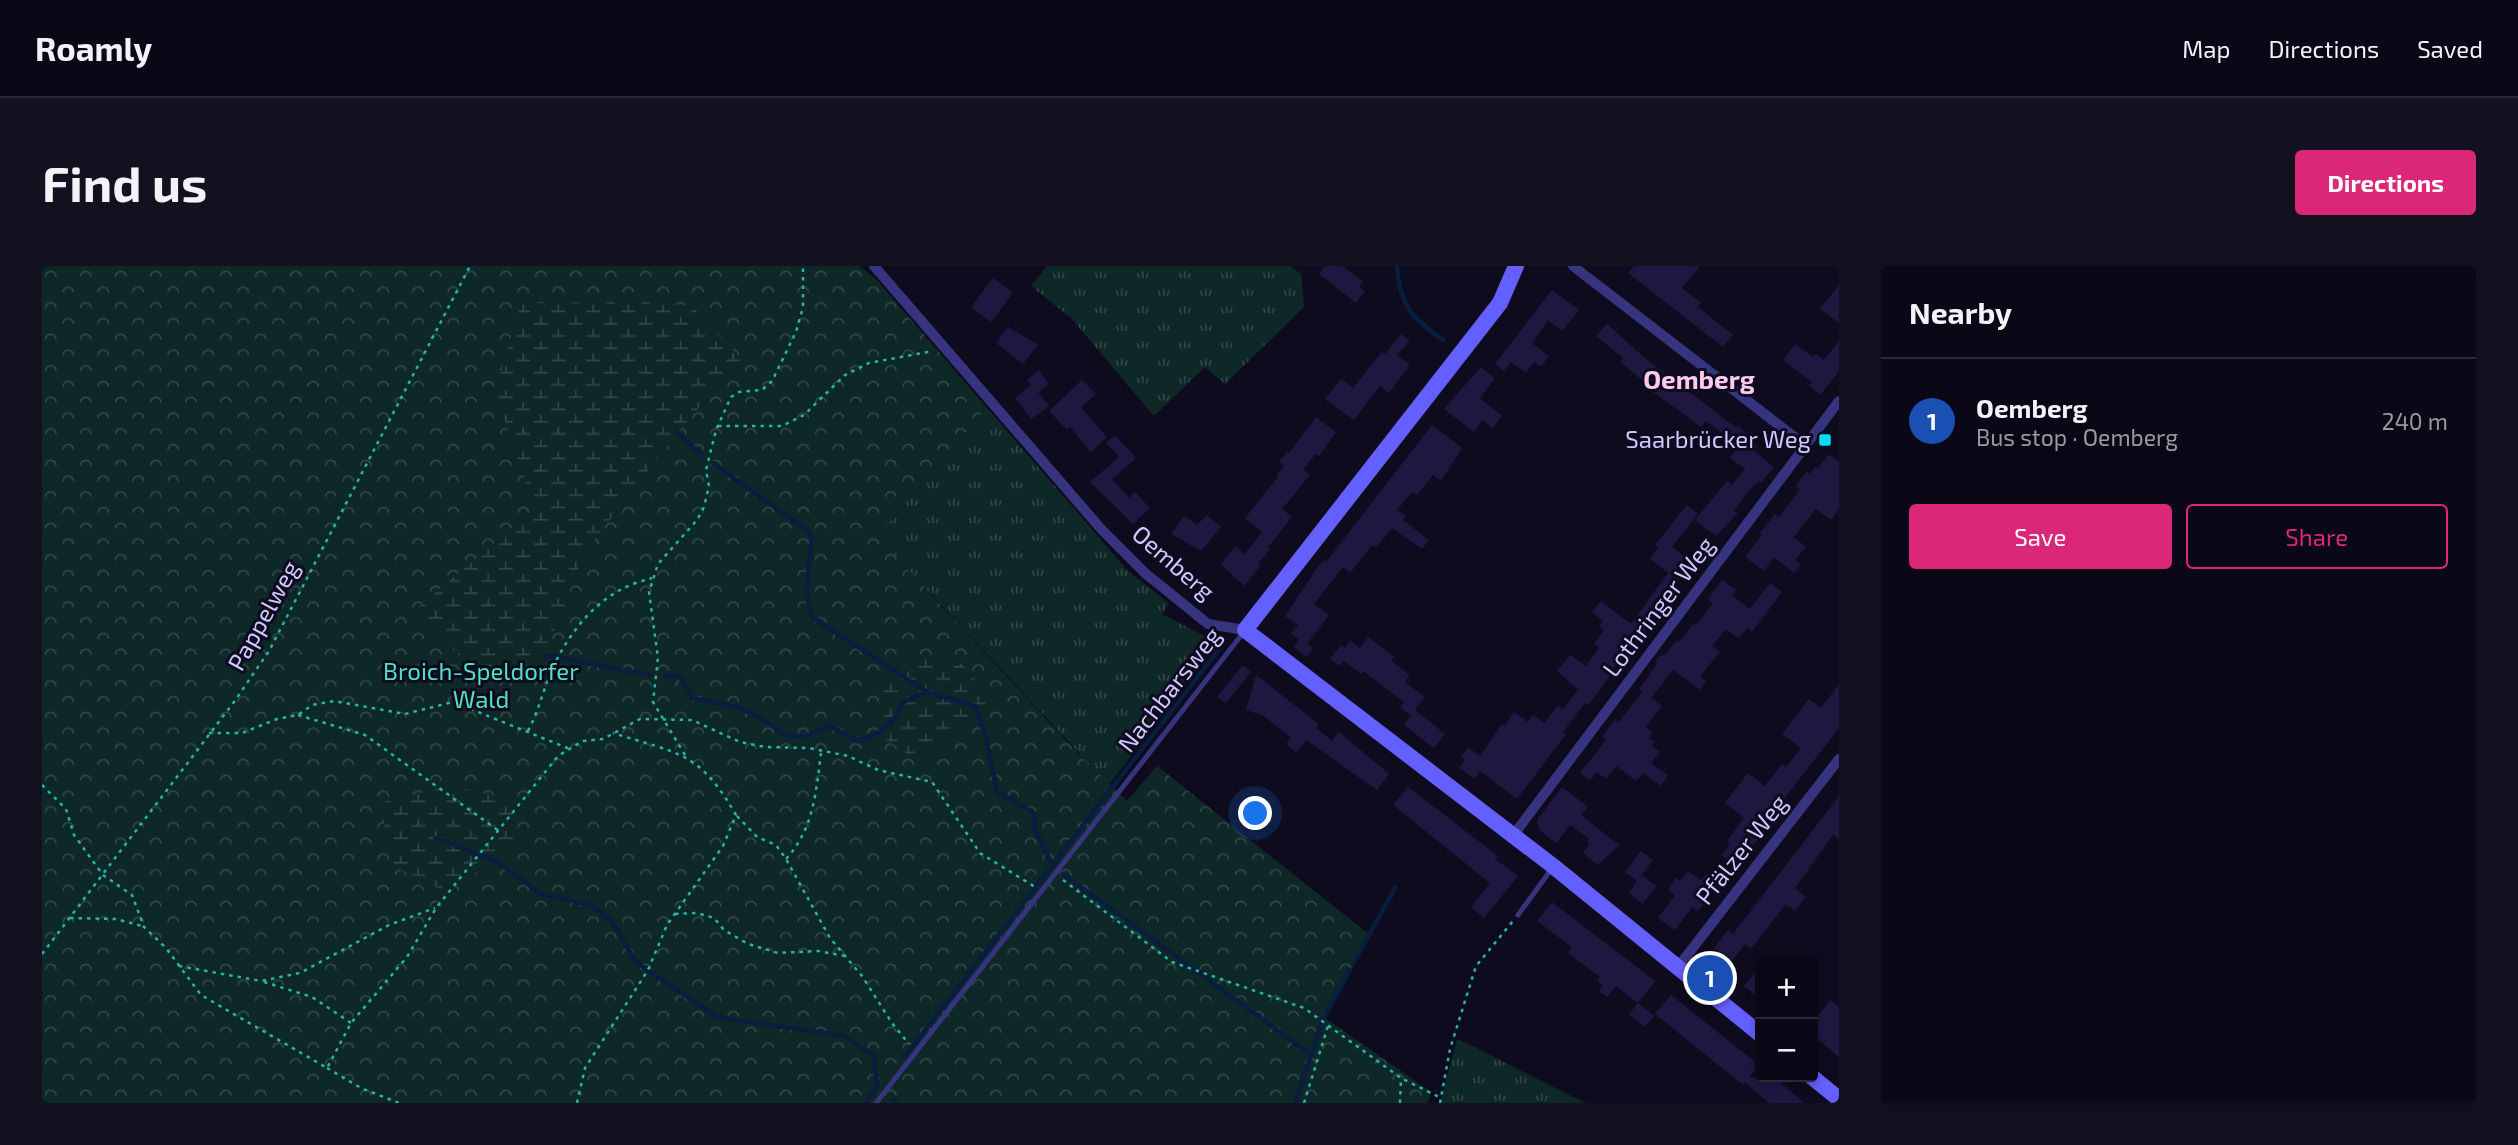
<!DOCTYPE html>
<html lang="en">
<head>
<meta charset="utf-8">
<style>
	body { margin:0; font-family:"Exo 2",sans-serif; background:#13111f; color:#f1f3f6 }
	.controls { position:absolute; right:21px; bottom:21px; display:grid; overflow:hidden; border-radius:7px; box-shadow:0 4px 10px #0003 }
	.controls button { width:63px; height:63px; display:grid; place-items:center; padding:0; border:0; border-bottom:2px solid #2a2935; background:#0a0816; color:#f1f3f6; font:35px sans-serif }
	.you { position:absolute; left:1214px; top:548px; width:24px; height:24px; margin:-18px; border:5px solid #fff; border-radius:50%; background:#1a73e8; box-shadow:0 0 0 10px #1a73e833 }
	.badge { display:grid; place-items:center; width:46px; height:46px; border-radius:50%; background:#db2777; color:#fff; font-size:23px; font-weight:700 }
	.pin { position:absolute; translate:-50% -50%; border:4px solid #fff; box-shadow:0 2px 7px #0006 }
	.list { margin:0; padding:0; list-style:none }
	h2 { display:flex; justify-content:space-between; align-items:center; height:91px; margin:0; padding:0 28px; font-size:30px }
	h2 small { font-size:23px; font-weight:400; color:#999aa1 }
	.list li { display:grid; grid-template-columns:46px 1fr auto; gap:21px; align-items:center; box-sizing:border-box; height:126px; padding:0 28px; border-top:2px solid #2a2935 }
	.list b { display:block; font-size:26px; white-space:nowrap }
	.list p { margin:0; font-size:23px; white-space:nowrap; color:#999aa1 }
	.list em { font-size:23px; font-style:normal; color:#999aa1 }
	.actions { display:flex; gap:14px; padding:21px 28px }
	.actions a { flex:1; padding:16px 0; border:2px solid #db2777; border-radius:7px; text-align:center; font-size:24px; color:#db2777 }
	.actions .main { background:#db2777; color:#fff }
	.map { position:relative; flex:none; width:1797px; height:837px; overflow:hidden; border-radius:7px }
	header { display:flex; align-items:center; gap:42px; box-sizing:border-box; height:98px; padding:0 35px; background:#0a0816; border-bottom:2px solid #2a2935 }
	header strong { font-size:33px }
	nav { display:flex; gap:38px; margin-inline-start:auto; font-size:24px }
	.intro { display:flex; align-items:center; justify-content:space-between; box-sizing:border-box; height:168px; padding:0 42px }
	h1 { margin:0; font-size:49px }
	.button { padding:18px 32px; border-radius:7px; background:#db2777; color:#fff; font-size:24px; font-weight:700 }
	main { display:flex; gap:42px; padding:0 42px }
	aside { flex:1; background:#0a0816; border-radius:7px; box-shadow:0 4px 10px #0003 }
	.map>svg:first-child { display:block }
	.grass { fill:url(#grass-tufts) }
	.forest { fill:url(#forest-crowns) }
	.wetland { fill:url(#wetland-marsh) }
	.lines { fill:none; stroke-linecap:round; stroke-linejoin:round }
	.stream { stroke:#091d3f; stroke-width:4.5 }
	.building { fill:#1f1740 }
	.path { stroke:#29b2aa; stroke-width:2.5; stroke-dasharray:3.5 5; stroke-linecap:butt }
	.lane { stroke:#37347f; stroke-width:5 }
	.street { stroke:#37347f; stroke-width:10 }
	.secondary { stroke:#645fff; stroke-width:16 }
	.poi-dot { fill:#00daf3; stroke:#0e0b1e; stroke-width:2.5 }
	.labels { text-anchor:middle; stroke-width:6; stroke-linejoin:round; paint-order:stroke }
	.poi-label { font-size:24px; fill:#cfc8ff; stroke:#0e0b1e; text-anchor:end }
	.street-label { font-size:24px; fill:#cfc8ff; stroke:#0e0b1e }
	.park-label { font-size:24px; fill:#51e2be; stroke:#0e0b1e }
	.neighbourhood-label { font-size:26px; font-weight:bold; fill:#ffcaec; stroke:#0e0b1e }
</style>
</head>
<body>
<header>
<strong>Roamly</strong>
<nav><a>Map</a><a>Directions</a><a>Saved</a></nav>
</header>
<div class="intro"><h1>Find us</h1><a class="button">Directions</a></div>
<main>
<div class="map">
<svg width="1797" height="837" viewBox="0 0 1797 837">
	<defs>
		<pattern id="grass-tufts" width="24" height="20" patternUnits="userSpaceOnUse" patternTransform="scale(1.75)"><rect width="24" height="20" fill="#0e2827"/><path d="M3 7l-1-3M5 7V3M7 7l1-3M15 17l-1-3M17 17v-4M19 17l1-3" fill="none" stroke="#304647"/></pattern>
		<pattern id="forest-crowns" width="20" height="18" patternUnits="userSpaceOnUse" patternTransform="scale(1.75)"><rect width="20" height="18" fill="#0e2827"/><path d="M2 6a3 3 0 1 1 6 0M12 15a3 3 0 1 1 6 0" fill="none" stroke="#304647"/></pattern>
		<pattern id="wetland-marsh" width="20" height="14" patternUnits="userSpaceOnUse" patternTransform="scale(1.75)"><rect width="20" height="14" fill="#0e2827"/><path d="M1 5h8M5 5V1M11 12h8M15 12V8" fill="none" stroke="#304647"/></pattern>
	</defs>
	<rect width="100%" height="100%" fill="#0e0b1e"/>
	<g class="grass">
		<path d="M1005,0H1248L1259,8L1262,41L1183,118L1163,101L1112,150L1029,52L989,20Z"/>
		<path d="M945,142L1087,306L1127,337L1120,348L1176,377L1067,519L835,270Z"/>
		<path d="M1415,773L1426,778L1543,837H1398Z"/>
	</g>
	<path class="forest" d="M0,0H817L834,13L945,142L835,270L1033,484L1085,535L1115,500L1328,669L1283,752L1389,826L1386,837H0Z"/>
	<g class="wetland">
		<path d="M479,37L649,39L699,93L635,167L543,286L503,389L424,397L374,343L493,243L453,126Z"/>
		<path d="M881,390L915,393L953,437L876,495L843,473L834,415Z"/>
		<path d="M407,520L474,534V580L404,626L352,600L337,537Z"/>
	</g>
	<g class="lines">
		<g class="stream">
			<path d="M1355,0C1358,40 1369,51 1401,74"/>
			<path d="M635,167L660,189"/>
			<path d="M671,197L767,266L770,274L764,328L770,351L885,426L933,440L944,472L955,526L992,547L993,563L1009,597"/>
			<path d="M503,389L608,409"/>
			<path d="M623,409L638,411L651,432C668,436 688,438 705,445C741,461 744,486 787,459L815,475C838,470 853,458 860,437L884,426"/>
			<path d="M394,572L454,595L499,628L548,639L569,654L594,696L675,751L802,770L832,790L835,821L823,837"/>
			<path d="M1021,608L1268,788"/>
			<path d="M1312,696L1353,622"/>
			<path d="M863,790L1178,382"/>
			<path d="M851,833L855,837"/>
			<path d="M1253,837L1280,755L1308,704"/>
		</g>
	</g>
	<g class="building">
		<path d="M1283,0H1301L1321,16L1317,21L1323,26L1314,37L1277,8Z"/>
		<path d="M1592,0H1658L1640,22L1659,37L1656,41L1691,69L1681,81L1586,7Z"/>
		<path d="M951,12L971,27L949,56L929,41Z"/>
		<path d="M1797,19V57L1778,43Z"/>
		<path d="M1510,24L1537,44L1520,65L1506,54L1490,77L1507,90L1499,101L1492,96L1484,107L1469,96L1462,105L1453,98Z"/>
		<path d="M1565,58L1604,93L1693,161L1697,160L1715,181L1712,185L1732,201L1719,217L1717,215L1707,224L1692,245L1696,247L1674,270L1653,254L1685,215L1690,219L1703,203L1688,192L1697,180L1664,155L1659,161L1603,120L1605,118L1578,96L1581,92L1554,70Z"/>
		<path d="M966,61L996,79L981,98L954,77Z"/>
		<path d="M1359,68L1368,75L1355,89L1368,99L1347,127L1338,120L1312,154L1283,133L1299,113L1311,122L1340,86L1343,88Z"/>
		<path d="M1797,75V105L1778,129L1767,120L1770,116L1741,94L1753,78L1771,91L1774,88L1782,94Z"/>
		<path d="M1439,101L1453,112L1438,132L1460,150L1450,162L1441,154L1432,166L1402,143Z"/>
		<path d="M997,104L1007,118L996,126L1007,140L989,153L973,132L989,119L985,114Z"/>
		<path d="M1040,114L1054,128L1039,141L1065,171L1049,186L1028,161L1025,164L1007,145Z"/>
		<path d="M1274,151L1294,166L1277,190L1274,188L1261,203L1268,209L1240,243L1250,251L1226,281L1228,283L1216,298L1218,300L1202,320L1179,298L1193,280L1203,288L1220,266L1203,252L1236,211L1234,210L1242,200L1237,196L1245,186L1247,187Z"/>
		<path d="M1390,159L1420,182L1399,215L1391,209L1375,229L1370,226L1355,244L1364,250L1361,254L1387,274L1380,283L1350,262L1333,282L1330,279L1308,307L1301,301L1272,338L1287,349L1265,378L1271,382L1265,391L1252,381L1257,374L1249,367L1256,359L1243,350L1275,302L1282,294L1284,296Z"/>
		<path d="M1073,169L1094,192L1070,213L1087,232L1093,226L1108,242L1091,258L1048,216L1077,191L1064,177Z"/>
		<path d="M1787,188L1797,196V243L1789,254L1774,243L1752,271L1764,281L1753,294L1759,299L1752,307L1732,291L1722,305L1703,291L1720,269L1718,267L1733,248L1737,251L1758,224L1753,220L1765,205L1768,208L1773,201L1776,202Z"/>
		<path d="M1645,239L1656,248L1630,281L1655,300L1643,315L1638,312L1617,339L1622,342L1597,374L1592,370L1561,420L1546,439L1543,437L1521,466L1524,468L1475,533L1438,505L1432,513L1417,502L1423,494L1419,491L1426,481L1438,490L1460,458L1463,460L1472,446L1486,456L1491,449L1502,457L1516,439L1521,443L1536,424L1515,405L1528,389L1544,400L1557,381L1552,378L1562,364L1557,360L1561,355L1550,346L1559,335L1589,358L1626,307L1608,293L1616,282L1613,279Z"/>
		<path d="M1165,249L1179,261L1159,285L1129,268L1142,250L1155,259Z"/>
		<path d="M1680,314L1694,324L1690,329L1708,343L1728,317L1740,326L1710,366L1706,362L1696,372L1684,363L1670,380L1678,386L1658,410L1664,415L1658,424L1631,404L1609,432L1620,440L1604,461L1611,467L1607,472L1613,476L1610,480L1618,486L1609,497L1626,509L1619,520L1601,507L1594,515L1574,500L1564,513L1555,506L1548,515L1538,507L1564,474L1560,471L1573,453L1577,456L1600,426L1597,423L1615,398L1613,396L1616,392L1620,388L1622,390L1635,374L1637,376L1652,357L1654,359L1671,337L1666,333Z"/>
		<path d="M1326,371L1352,391L1349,395L1368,409L1363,416L1383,431L1373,444L1403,468L1392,482L1362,459L1369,450L1358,441L1362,436L1321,405L1319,408L1302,395L1297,400L1288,393L1299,379L1303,382L1308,374L1318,382Z"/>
		<path d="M1201,399L1209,406L1184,437L1175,431Z"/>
		<path d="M1214,409L1277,458L1274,462L1290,475L1297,466L1347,508L1335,524L1264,474L1254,487L1244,478L1249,472L1222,450L1204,444Z"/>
		<path d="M1797,418V462L1718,564L1721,567L1703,590L1700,587L1691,598L1679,589L1688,578L1685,575L1702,552L1683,537L1706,507L1723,520L1740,498L1744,501L1759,482L1740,468L1767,433L1779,442Z"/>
		<path d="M1366,521L1456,590L1453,593L1476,610L1442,652L1429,641L1448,617L1351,539Z"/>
		<path d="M1520,521L1546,541L1539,549L1577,579L1556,599L1541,587L1548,578L1545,576L1547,573L1528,559L1514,577L1497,564L1495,554Z"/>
		<path d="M1797,530V573L1791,569L1753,622L1764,631L1753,645L1744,638L1716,674L1709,682L1703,678L1689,696L1672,682L1686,664L1691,668Z"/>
		<path d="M1599,585L1611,594L1600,609L1614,620L1601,638L1587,627L1595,615L1583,606Z"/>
		<path d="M1646,605L1659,614L1665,607L1678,617L1656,645L1650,641L1633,664L1616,652L1633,629L1626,623L1634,612L1639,615Z"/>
		<path d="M1510,636L1613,715L1596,737L1574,720L1565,731L1557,725L1561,720L1555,715L1558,711L1526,687L1530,681L1495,655Z"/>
		<path d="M1718,700V733L1702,720Z"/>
		<path d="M1629,729L1717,799L1707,811H1732L1762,837H1727L1703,816L1701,819L1613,748Z"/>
		<path d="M1788,734L1797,741V791L1771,769V757Z"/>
		<path d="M1596,737L1612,750L1603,761L1587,748Z"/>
	</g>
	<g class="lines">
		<g class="path">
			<path d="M676,160H740L762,149L803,109L827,97L891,85"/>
			<path d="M256,449L323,469L457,565"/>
			<path d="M486,465C495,448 499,432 506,414C518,380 546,340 580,323C589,318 600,315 610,312"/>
			<path d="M167,467H200L235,453L256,449L270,439L292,435L363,448L411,436L528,483"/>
			<path d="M643,489L611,436L616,392L607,326L616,298L655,254L662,241L667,220L664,204L674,164L689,131L697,126L720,124L730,115L754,66L761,41V0"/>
			<path d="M0,519L24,543L32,569L61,609L90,629L102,661L124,682L159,729L285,802L309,757L365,691L394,642L516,490L541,475L561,473L598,453L650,454L698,476L723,481L767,482L806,490L836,504L890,516L938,587L993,621"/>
			<path d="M695,550L715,571L734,579L744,593L788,672L820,710L850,757L867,778"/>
			<path d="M744,593C772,562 774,526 779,487"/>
			<path d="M1021,614L1130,696L1262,742L1359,812L1399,832"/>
			<path d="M633,648L655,647L672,652L682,664L706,678L736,687L776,685L803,690"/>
			<path d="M28,652L74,653L100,660"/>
			<path d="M0,688L192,436L227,385L428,0"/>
			<path d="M137,700L219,715L258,707L347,659L393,642"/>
			<path d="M222,716L270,731L309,757"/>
			<path d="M285,802L319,822L357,837"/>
			<path d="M535,837L543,802L606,704L625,659L681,580L694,549C657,485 637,488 571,467"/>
			<path d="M1262,837L1286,760"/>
			<path d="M1358,837L1359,812"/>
			<path d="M1398,837L1408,783L1434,700L1471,655"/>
		</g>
		<g class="lane">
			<path d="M1476,649L1511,601"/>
			<path d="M834,837L1201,367"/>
		</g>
		<g class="street">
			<path d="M832,0L1060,264L1103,307L1166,358L1203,364"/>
			<path d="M1531,0L1764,180"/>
			<path d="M1470,571L1797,135"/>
			<path d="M1636,701L1797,493"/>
		</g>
		<g class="secondary">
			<path d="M1474,0L1458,37L1203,364L1511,600L1718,768"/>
			<path d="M1770,811L1797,833"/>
		</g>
	</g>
	<rect class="poi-dot" x="1776" y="167" width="14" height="14" rx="3.5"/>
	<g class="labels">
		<g class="poi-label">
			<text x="1769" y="182">Saarbrücker Weg</text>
		</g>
		<g class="street-label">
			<text transform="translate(1131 297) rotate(41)" y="8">Oemberg</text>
			<text transform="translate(1617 341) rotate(-53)" y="8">Lothringer Weg</text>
			<text transform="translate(222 350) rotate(-61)" y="8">Pappelweg</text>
			<text transform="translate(1128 424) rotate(-52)" y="8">Nachbarsweg</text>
			<text transform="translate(1700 584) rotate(-52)" y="8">Pfälzer Weg</text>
		</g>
		<g class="park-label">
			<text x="439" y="414">Broich-Speldorfer<tspan x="439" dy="28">Wald</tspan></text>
		</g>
		<g class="neighbourhood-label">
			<text x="1657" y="123">Oemberg</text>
		</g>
	</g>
</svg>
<div class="controls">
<button>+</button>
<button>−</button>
</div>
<div class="you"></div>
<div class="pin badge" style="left:1668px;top:712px;background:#1a4fb4">1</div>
</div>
<aside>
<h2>Nearby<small></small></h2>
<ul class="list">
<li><span class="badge" style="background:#1a4fb4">1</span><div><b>Oemberg</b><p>Bus stop · Oemberg</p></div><em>240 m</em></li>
</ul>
<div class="actions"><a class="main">Save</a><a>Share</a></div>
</aside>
</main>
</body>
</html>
